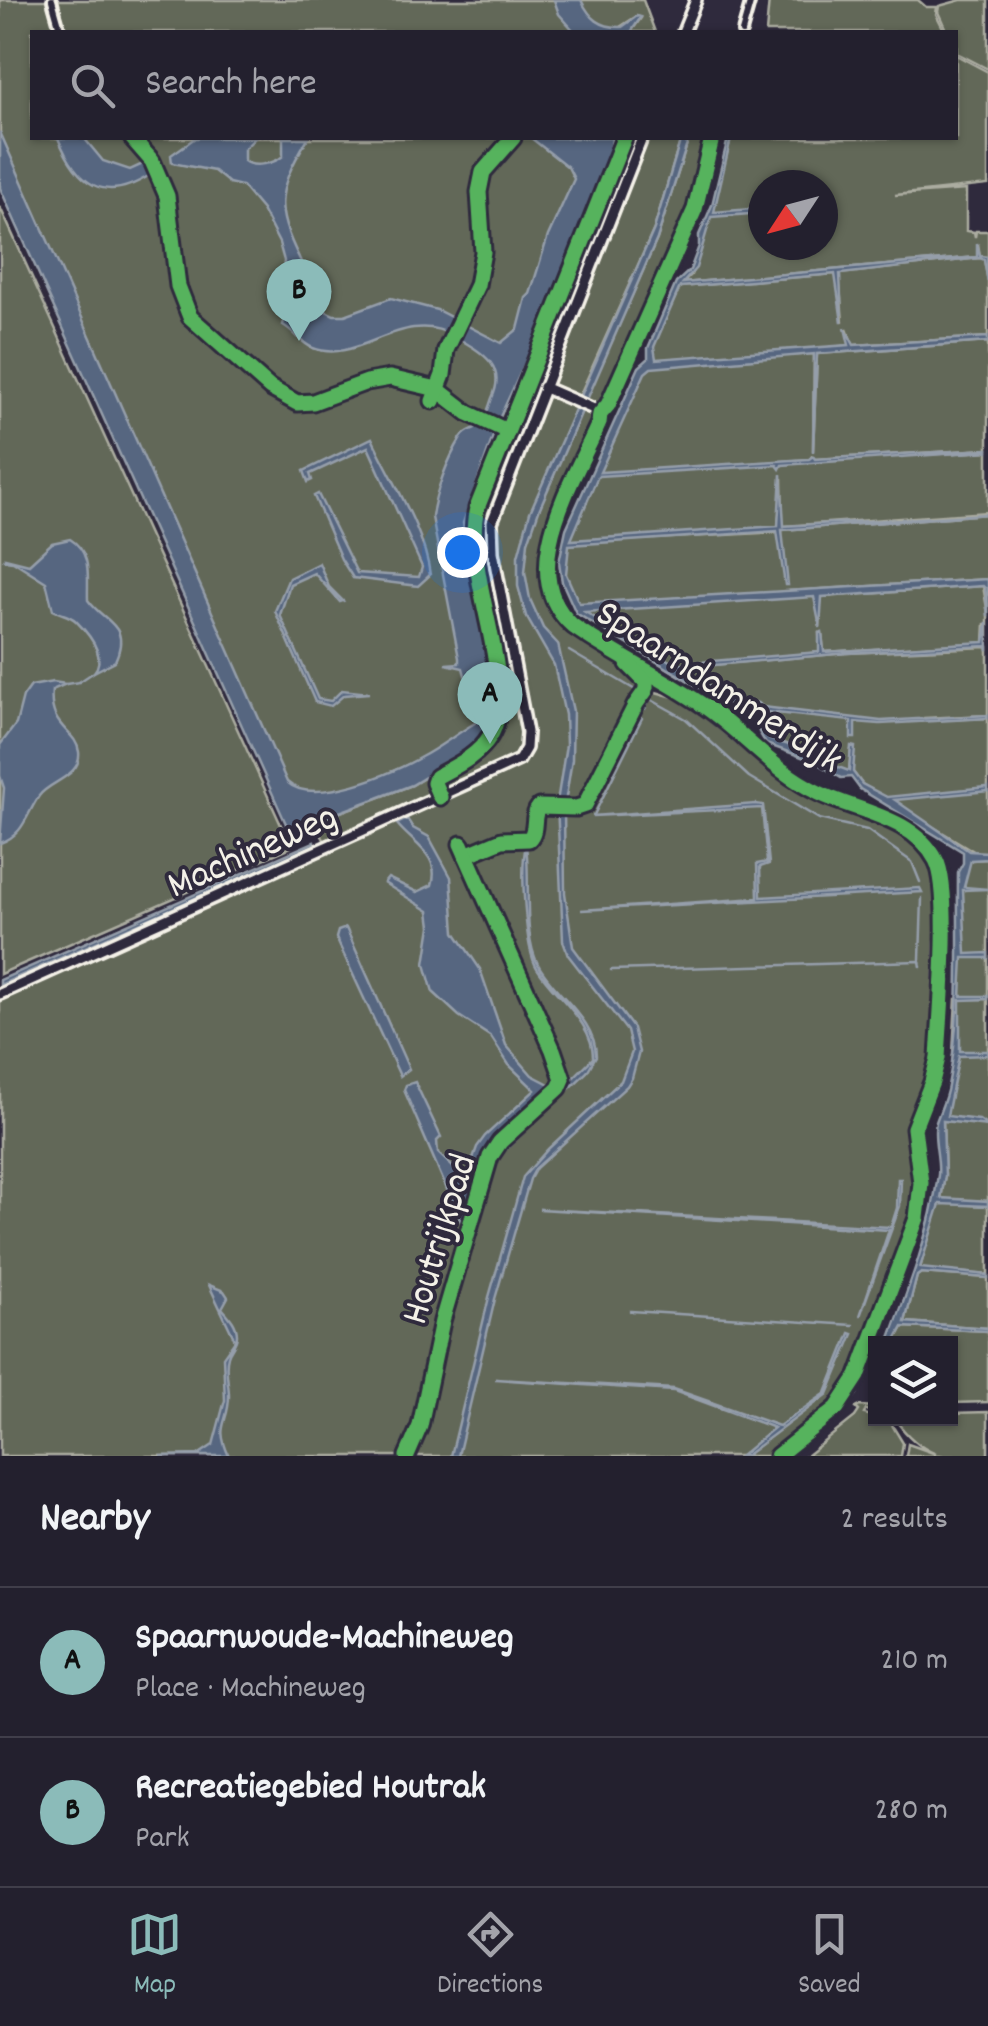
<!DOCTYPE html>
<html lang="en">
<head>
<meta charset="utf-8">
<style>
	body { margin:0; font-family:Dekko,sans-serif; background:#2f2d3a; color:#f1f3f6 }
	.controls { position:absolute; right:30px; bottom:30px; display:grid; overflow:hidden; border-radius:0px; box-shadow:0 2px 8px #0004 }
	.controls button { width:90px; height:90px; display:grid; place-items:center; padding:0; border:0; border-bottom:2px solid #403e4a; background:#23202e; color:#f1f3f6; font:50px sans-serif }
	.compass { position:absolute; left:748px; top:170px; width:90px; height:90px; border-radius:50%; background:#23202e; box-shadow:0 2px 8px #0004; rotate:234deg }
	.you { position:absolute; left:462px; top:552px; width:35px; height:35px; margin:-25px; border:8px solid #fff; border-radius:50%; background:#1a73e8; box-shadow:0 0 0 15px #1a73e833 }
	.badge { display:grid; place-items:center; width:65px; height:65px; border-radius:50%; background:#8bbbb9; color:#111; font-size:32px; font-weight:700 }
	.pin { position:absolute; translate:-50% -82px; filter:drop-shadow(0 2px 5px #0008) }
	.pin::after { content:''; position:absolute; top:52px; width:35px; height:30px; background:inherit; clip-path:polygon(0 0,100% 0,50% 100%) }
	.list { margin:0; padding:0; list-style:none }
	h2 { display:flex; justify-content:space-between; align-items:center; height:130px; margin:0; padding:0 40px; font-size:42px }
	h2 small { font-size:32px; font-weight:400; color:#a3a3aa }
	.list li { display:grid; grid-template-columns:65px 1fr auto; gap:30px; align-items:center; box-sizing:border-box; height:150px; padding:0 40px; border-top:2px solid #403e4a }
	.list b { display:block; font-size:38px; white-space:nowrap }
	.list p { margin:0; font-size:32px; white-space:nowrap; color:#a3a3aa }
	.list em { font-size:32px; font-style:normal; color:#a3a3aa }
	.icon { flex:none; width:55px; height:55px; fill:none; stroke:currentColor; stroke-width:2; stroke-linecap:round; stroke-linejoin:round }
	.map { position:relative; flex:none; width:988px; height:1456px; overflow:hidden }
	.search { position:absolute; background:#23202e; box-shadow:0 2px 8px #0004; left:30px; right:30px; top:30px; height:110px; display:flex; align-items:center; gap:25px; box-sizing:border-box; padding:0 35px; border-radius:0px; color:#a3a3aa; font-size:38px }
	.sheet { height:430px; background:#23202e }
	nav { display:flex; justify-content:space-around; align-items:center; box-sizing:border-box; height:140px; border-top:2px solid #403e4a; background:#23202e; font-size:28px; color:#a3a3aa }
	nav a { display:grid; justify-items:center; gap:5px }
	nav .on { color:#8bbbb9 }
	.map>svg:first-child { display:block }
	.green { fill:#626759; stroke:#abaca0; stroke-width:2.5; fill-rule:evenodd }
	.water { fill:#566680; stroke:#959eaa; stroke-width:2.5 }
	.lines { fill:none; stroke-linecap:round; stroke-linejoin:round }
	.stream { stroke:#959eaa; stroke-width:2.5 }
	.minor-casing { stroke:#f4f1e8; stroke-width:14 }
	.tertiary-casing { stroke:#f4f1e8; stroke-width:16 }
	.minor { stroke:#2f2a3d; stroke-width:6 }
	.tertiary { stroke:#2f2a3d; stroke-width:9 }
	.cycleway-casing { stroke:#2f2a3d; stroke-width:21 }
	.cycleway { stroke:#56b35d; stroke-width:15 }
	.labels { text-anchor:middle; stroke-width:8; stroke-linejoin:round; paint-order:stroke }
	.street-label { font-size:40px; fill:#f4f1e8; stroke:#2f2a3d }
</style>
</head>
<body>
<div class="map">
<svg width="988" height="1456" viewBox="0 0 988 1456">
	<rect width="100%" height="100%" fill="#2f2a3d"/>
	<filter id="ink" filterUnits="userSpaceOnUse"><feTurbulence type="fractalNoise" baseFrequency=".01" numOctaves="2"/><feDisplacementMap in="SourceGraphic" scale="20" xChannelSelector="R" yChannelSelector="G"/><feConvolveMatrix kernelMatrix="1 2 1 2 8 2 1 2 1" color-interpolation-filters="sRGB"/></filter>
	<g filter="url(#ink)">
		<g class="green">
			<path d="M0,0H643L655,32H631L641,18L637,16L620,27V32H32V138H600L449,515L478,733L291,817L0,166Z"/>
			<path d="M769,0H918L926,7H937L936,14L945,32H766Z"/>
			<path d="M961,0H988V69L957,53L956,32H947L938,12L939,6Z"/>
			<path d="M956,55L988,72V185L895,195L966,190V231L974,232L975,237L976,231H988V261L987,257L980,256L978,244V257L683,283L691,275L701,250V237L709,221L731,138H956ZM763,185H823V245H763Z"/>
			<path d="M612,138H622L510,419L505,423L498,421L529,354L609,159Z"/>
			<path d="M627,138H636L540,383L533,380Z"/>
			<path d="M648,138H681L654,229L578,399L551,384Z"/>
			<path d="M689,138H709L697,197L607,402L598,408L585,402L657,239Z"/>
			<path d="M0,207L291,847L0,974Z"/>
			<path d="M980,258L984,259L988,282V337L853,345L847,329L850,345L677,362L814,354L813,451L817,354L988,342V449L814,459L812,456L810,459L667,470L988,451V512L783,526L782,478L778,526L598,542L778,532L782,539V530L988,514V579L788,591L817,598L820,627L821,597L983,586L988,614V602V643L985,623L984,642L974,643L824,652L822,633H819L820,652L688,667L847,653L988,647V715L924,718L922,721L988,718V852L977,853L862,784L853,772L851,749L849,772L827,763L816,753L769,739L766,711L794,713L727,704L579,615L561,576L563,549L648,365L650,352L680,287L836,274L843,322L839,274Z"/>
			<path d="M548,394L593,412L597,416L546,548L554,610L622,660L646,687L584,803L578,807L539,806C529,816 535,829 524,842L534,835L539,809H576L586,806L638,703L652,691L695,703L765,762L883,819L924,848L933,861L940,887L936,1055L915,1114L919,1179L912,1229L860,1364L843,1399L773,1456H408L421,1427L443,1322L490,1158L501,1143L561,1085L500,1141L488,1157L445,1307L419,1426L406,1456H0V997L441,802L528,750L496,551V519L544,396Z"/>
			<path d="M495,429L504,433C494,459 470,501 470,528C469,580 513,694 489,735C477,754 454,767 434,776L436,793L326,843L314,822L412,785L476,746L486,732L492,686L463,523Z"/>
			<path d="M508,435L515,438L517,447L489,523L523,745L518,756L442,792L437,779C458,765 484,754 494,733C516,687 475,588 474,536C474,503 493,462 508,435Z"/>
			<path d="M988,859V996L961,997L960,877L971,860Z"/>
			<path d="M956,999H988V1201L941,1199L945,1176L943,1121L951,1091Z"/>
			<path d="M937,1203L988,1206V1275L920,1269Z"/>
			<path d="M921,1273L988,1278V1328L905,1322L917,1276Z"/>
			<path d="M903,1327L988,1331V1402L951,1403L950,1344H894Z"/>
			<path d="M860,1406L875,1407V1412L866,1410L864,1414L889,1420L903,1443L901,1456H806L855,1417L859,1411L856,1408Z"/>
			<path d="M988,1412V1456H906L908,1444L936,1454C918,1447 906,1435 895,1419L950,1418L951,1413Z"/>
		</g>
		<g class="water">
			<path d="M554,0H581C590,18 600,28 622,27L637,16L641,17L631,32H575L559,14Z"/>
			<path d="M0,132L287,782C313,807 394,773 421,757C440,747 456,734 475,723L476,716L463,668L446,664L459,663V658L432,517C435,492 448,459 461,438C466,430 473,430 479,426C486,420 489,406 492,398C508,364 479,351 454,336C402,306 359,366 313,348C302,344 294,331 283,325L287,307L282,280L284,261L279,243L262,210L242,186L229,183L214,171L172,163L171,155L195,138H255L244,149V161C253,168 274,164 283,156V138H308C272,197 276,212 306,272C313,285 314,298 322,309L334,315H345L391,298L437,310L501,343L518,329L526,298L530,294L548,236L574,179L568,167L531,138H612L609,159L529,354L499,419L463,523L492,686L486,732L476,746L412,785L305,825L293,832L287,826L0,188Z"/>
			<path d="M58,138H84L103,161L130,170L145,163L150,175C103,205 77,184 58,138Z"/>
			<path d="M681,138H689L657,239L539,510L528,542L525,572L530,599L543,628L558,644L573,711L572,760L564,809L565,893L573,947L633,1028L639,1052L632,1078L627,1086L536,1168L530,1179L495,1299L458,1456H451L489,1297L523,1177L548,1149L621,1081L632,1052L627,1031L568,955L563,941L557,802L566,745L565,715L554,665L526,616L518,586V556L530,512L654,229Z"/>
			<path d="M728,138H731L714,212L763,208V213L711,217L696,268L683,283L977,257V243L980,256L987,257L988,282L984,260L980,258L840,274L842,322L835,274L680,287L654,347L656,359L849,345L845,328L854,345L988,337V342L817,354L813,452L814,354L651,368L645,373L600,472L809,459L813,456L815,459L988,449V451L782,465L780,469L777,465L598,476L571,540L778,526L781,474L784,526L988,514L782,530L788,585H785L777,531L569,545L566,574L579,603L988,579V616L985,588L983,586L822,597L820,628L814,597L585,612L676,664L819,652V633L822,632L824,652L984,642L987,622L988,650L986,646L847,653L682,668L730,699L758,703L763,707L881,721L988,715V718L880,724L855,722V738H851V721L766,712L769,739L816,753L827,763L849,771L851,746L855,747L853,772L862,784L887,797L988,787V791L895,800L969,851L988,852V859L971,860L964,887L988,889L963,890L966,954L988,953V958H963L961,996H988V999L960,1000V1051H988V1055L959,1056L947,1116L979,1120L988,1126L943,1121L945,1176L941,1198L988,1201V1206L940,1204L920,1268L988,1275V1278L921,1273L917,1276L905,1322L988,1328V1331L903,1327L894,1343H888C908,1290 930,1233 938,1175C940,1158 932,1138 936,1122C940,1110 946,1099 948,1086C962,1017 957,942 958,872L963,863V852L860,789L851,777L841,778L813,761L766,744L759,732L758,710L727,704L576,613L562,582L559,562L566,529L639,367L648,359V348L676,283L690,270L699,246V235L712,205Z"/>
			<path d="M372,438C391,479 425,531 430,575L418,586L353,578L341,559L314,496L318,494L357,573L419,577L422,567L368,447L310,474L312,480L308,482L304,471Z"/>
			<path d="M70,539C93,553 87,578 88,600C104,623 132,624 115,661L94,672C107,656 89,634 76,621C70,615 60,614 53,610L46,582L13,561L4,560L5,558L29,564L52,543Z"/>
			<path d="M319,563L329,587L343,601L340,602L314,573L290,584L280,615L318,699L331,701L342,690L369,693L344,695L331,706L315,702L275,611L289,578Z"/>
			<path d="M53,682L66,684L52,690C48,729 76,729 79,752C82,777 49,781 39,796C26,815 24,835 0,843L4,788L0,776V745L16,724L23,697L31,686Z"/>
			<path d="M756,804L763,805L769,864L760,867L761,897L920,888L922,892L581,910L758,898L757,864L767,862L762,808L592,816Z"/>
			<path d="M407,819L413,828L429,837L451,877L455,932L480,969L506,1045L532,1075L555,1087L487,1152L462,1224L404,1090L406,1085L415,1082L441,1137L437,1141L438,1153L453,1167L464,1184L477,1147L485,1136L535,1090L509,1065L491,1037L459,1016L433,992L425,964L431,926L429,911L384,883L388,878L417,892L432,885C441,855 413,844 397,824Z"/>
			<path d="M314,842L315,845L0,985V980Z"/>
			<path d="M526,846C531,879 522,935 538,964C554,995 596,1018 596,1056L587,1072L496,1159L448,1317L495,1154L571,1082L548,1028L573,1078L593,1058C594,1022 555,997 537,968C525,949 520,866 526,846Z"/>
			<path d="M346,928L409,1069L400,1076L336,938L338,931Z"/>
			<path d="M898,1179H901L900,1206L860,1316L889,1230L539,1209L891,1227L897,1208Z"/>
			<path d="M209,1285L224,1291L228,1297L222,1308C229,1316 237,1324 237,1335C237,1344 230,1348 228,1356C224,1370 229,1382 229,1396C229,1424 214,1424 229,1456H160L198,1455L213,1445L225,1400L223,1357L235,1340Z"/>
			<path d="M850,1333L853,1334L828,1394L745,1456H740L774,1428L674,1391L495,1379L674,1389L779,1426L826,1393Z"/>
		</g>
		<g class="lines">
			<g class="stream">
				<path d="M569,651L637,691"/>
				<path d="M66,684L79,682L94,672"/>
				<path d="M645,709L650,699L686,719L749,777L819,819L867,830L912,862L920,882"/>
				<path d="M594,815L642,718"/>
				<path d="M920,959L922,898"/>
				<path d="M611,970L920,961L921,967"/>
				<path d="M630,1311L853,1325"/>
			</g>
			<defs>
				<g id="minor">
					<path d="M52,0L61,32"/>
					<path d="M742,32L751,0"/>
					<path d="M600,414L608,405L695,209L712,138"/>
				</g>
				<g id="tertiary">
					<path d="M683,32L696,0"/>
					<path d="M543,387L596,410L601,418C581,480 505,574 576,629L702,705L765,759L805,786L828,797L869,810L903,829L928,848L940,869L943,909L938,1058L914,1131L921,1178L919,1206L907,1250L851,1391L831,1414L777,1456"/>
					<path d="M0,994L519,760L526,748L527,732L493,552L492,522L642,138"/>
				</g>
			</defs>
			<use href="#minor" class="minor-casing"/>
			<use href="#tertiary" class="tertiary-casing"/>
			<use href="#minor" class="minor"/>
			<use href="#tertiary" class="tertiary"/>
			<defs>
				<g id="cycleway">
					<path d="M132,138L152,161L167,196L178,286L190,317L270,388L297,403L313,402L367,382L390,378L437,389L468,413L507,431"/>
					<path d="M712,138L695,209L608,405L600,414L599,423C574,480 513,573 573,626C617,657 666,679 710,710C747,737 776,773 819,793C858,812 913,817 936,860C952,890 940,1018 938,1058L932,1082L914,1128L921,1183L917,1218L858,1376L837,1408L777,1456"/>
					<path d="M433,401L443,375L446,350L477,285L483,252L479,192L483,172L513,138"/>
					<path d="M440,797L434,783L436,777C456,766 478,756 490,736C521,686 461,571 477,508L624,138"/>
					<path d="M466,855L502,840L529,839C538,830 531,816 539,807L576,808L585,805L636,704L646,690V682L628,664"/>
					<path d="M407,1456L420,1426L442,1321L490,1157L500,1142L559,1088L563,1079L553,1050L461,844"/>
				</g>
			</defs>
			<use href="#cycleway" class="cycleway-casing"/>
			<use href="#cycleway" class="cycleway"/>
		</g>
	</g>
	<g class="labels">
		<g class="street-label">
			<text transform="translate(721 684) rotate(33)" y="14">Spaarndammerdijk</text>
			<text transform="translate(251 848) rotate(-24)" y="14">Machineweg</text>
			<text transform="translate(436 1238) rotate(-73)" y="14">Houtrijkpad</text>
		</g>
	</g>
</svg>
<div class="controls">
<button><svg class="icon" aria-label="layers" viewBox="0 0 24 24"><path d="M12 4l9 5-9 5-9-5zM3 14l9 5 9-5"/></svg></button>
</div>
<svg class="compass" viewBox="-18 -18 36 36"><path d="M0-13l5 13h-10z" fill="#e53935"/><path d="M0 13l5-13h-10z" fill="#a3a3aa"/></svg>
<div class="you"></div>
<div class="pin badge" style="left:490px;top:744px">A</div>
<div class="pin badge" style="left:299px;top:341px">B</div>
<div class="search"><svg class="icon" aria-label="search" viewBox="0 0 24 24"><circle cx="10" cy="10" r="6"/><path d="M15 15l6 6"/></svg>Search here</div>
</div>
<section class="sheet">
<h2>Nearby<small>2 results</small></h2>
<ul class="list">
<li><span class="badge">A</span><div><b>Spaarnwoude-Machineweg</b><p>Place · Machineweg</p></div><em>210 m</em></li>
<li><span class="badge">B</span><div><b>Recreatiegebied Houtrak</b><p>Park</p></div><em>280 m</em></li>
</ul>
</section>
<nav>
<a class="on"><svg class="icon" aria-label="map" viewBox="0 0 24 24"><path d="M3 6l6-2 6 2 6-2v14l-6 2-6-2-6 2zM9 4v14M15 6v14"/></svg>Map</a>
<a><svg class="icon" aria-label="directions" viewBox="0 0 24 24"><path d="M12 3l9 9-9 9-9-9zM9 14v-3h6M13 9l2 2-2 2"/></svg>Directions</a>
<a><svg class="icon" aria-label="saved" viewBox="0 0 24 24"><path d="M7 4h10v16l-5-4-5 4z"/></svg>Saved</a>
</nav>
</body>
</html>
